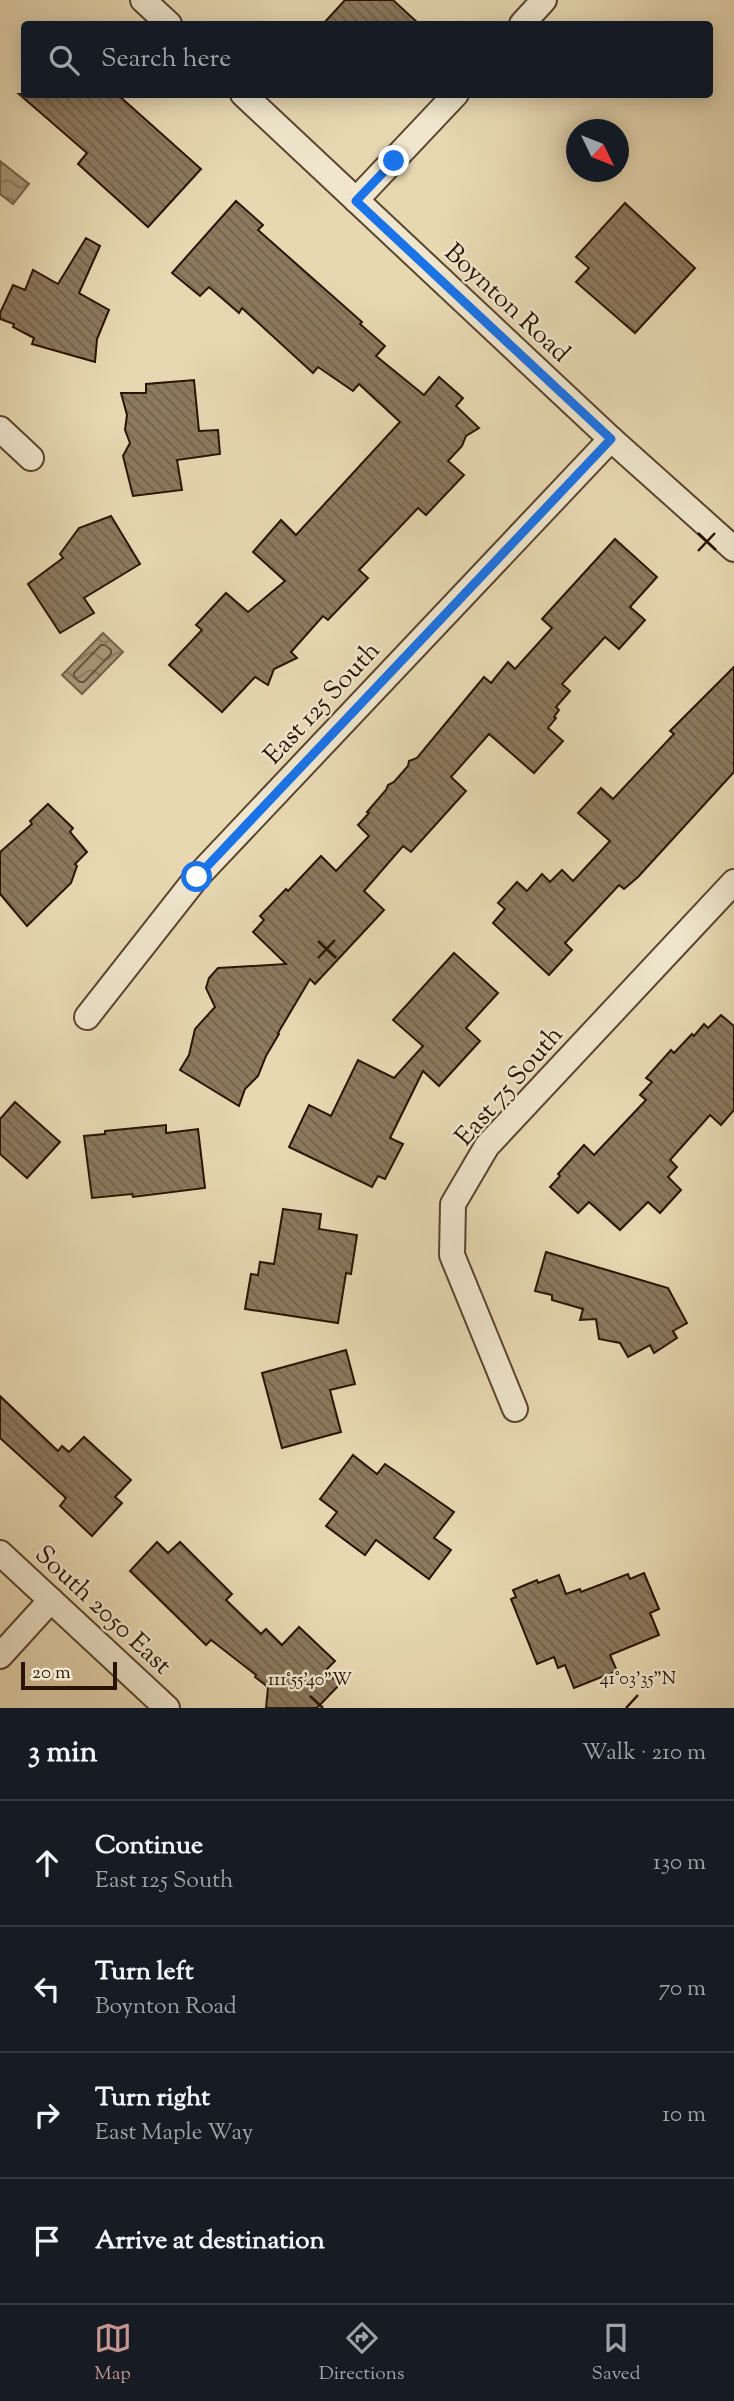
<!DOCTYPE html>
<html lang="en">
<head>
<meta charset="utf-8">
<style>
	body { margin:0; font-family:"Sorts Mill Goudy",serif; background:#20242c; color:#f1f3f6 }
	.compass { position:absolute; left:566px; top:119px; width:63px; height:63px; border-radius:50%; background:#171b24; box-shadow:0 4px 18px #0003; rotate:133deg }
	.scale { position:absolute; left:21px; bottom:18px; width:96px; box-sizing:border-box; padding-left:7px; border:4px solid #2a1302; border-top:0; font-size:19px; line-height:24px; white-space:nowrap; color:#2a1302; -webkit-text-stroke:5px #efe6cd; paint-order:stroke }
	.stop { position:absolute; width:21px; height:21px; margin:-16px; border:5px solid #1a73e8; border-radius:50%; background:#fff }
	.stop.end { background:#1a73e8; border-color:#fff; box-shadow:0 2px 7px #0008 }
	.list { margin:0; padding:0; list-style:none }
	h2 { display:flex; justify-content:space-between; align-items:center; height:91px; margin:0; padding:0 28px; font-size:30px }
	h2 small { font-size:23px; font-weight:400; color:#9ea1a6 }
	.list li { display:grid; grid-template-columns:46px 1fr auto; gap:21px; align-items:center; box-sizing:border-box; height:126px; padding:0 28px; border-top:2px solid #363941 }
	.list b { display:block; font-size:26px; white-space:nowrap }
	.list p { margin:0; font-size:23px; white-space:nowrap; color:#9ea1a6 }
	.list em { font-size:23px; font-style:normal; color:#9ea1a6 }
	.icon { flex:none; width:38px; height:38px; fill:none; stroke:currentColor; stroke-width:2; stroke-linecap:round; stroke-linejoin:round }
	.map { position:relative; flex:none; width:734px; height:1708px; overflow:hidden }
	.search { position:absolute; background:#171b24; box-shadow:0 4px 18px #0003; left:21px; right:21px; top:21px; height:77px; display:flex; align-items:center; gap:18px; box-sizing:border-box; padding:0 24px; border-radius:7px; color:#9ea1a6; font-size:26px }
	.sheet { height:595px; background:#171b24 }
	nav { display:flex; justify-content:space-around; align-items:center; box-sizing:border-box; height:98px; border-top:2px solid #363941; background:#171b24; font-size:19px; color:#9ea1a6 }
	nav a { display:grid; justify-items:center; gap:4px }
	nav .on { color:#c59692 }
	.map>svg:first-child { display:block }
	.water { fill:url(#water-waves); stroke:#756148; stroke-width:2 }
	.lines { fill:none; stroke-linecap:round; stroke-linejoin:round }
	.shore { stroke:#68543c; stroke-width:2 }
	.building { fill:url(#building-back-hatch); stroke:#2a1302; stroke-width:2 }
	.street-casing { stroke:#59442e; stroke-width:28 }
	.street { stroke:#efe6cd; stroke-width:24 }
	.route { stroke:#1a73e8; stroke-width:9 }
	.ticks { fill:none; stroke:#2a1302; stroke-width:2.5 }
	.labels { text-anchor:middle; stroke-width:5; stroke-linejoin:round; paint-order:stroke }
	.street-label { font-size:26px; fill:#2a1302; stroke:#efe6cd }
	.ticks-label { font-size:18px; text-anchor:middle; fill:#2a1302; stroke:#efe6cd; stroke-width:5; stroke-linejoin:round; paint-order:stroke }
</style>
</head>
<body>
<div class="map">
<svg width="734" height="1708" viewBox="0 0 734 1708">
	<defs>
		<pattern id="water-waves" width="16" height="10" patternUnits="userSpaceOnUse" patternTransform="scale(1.75)"><rect width="16" height="10" fill="#a79576"/><path d="M0 5q4-4 8 0t8 0" fill="none" stroke="#88785f"/></pattern>
		<pattern id="building-back-hatch" width="6" height="6" patternUnits="userSpaceOnUse" patternTransform="scale(1.75)"><rect width="6" height="6" fill="#8c795e"/><path d="M-1 5l2 2M0 0l6 6M5-1l2 2" fill="none" stroke="#73624b"/></pattern>
	</defs>
	<rect width="100%" height="100%" fill="#e7d8b2"/>
	<filter id="stains"><feTurbulence type="fractalNoise" baseFrequency=".00286" numOctaves="4"/><feColorMatrix values="0 0 0 0 .2 0 0 0 0 .09 0 0 0 0 .02 0 0 0 .5 -.17"/></filter>
	<radialGradient id="worn" r=".72"><stop offset=".6" stop-color="#630" stop-opacity="0"/><stop offset="1" stop-color="#630" stop-opacity=".3"/></radialGradient>
	<g class="water">
		<path d="M0,161L29,184L13,204L0,194Z"/>
		<path d="M103,633L123,652L82,694L62,675Z"/>
	</g>
	<g class="lines">
		<path class="shore" d="M101,645H105L111,650V654L84,682H80L74,677V673Z"/>
	</g>
	<g class="building">
		<path d="M345,0H393L419,24H323Z"/>
		<path d="M19,94H117L201,169L148,227L78,164L87,153Z"/>
		<path d="M236,201L263,225L258,230L362,322L360,324L385,346L376,356L424,395L439,377L463,398L456,406L479,428L466,436L462,446L448,461L464,475L426,515L418,508L359,570L368,578L328,620L323,616L291,652L297,658L274,669L268,685L255,677L222,712L169,665L202,630L196,625L226,593L248,612L285,581L253,552L281,520L296,535L400,422L359,384L353,391L318,367L313,373L242,308L239,313L209,287L200,296L172,273Z"/>
		<path d="M625,203L695,268L635,333L576,282L589,268L576,257Z"/>
		<path d="M86,238L100,246L79,293L109,310L97,339L95,362L32,344L34,338L13,327L14,324L0,319V313L13,285L25,290L33,270L58,284Z"/>
		<path d="M194,380L199,431L218,430L220,454L177,460L182,490L133,496L123,456L130,443L125,430L127,415L121,393H146V384Z"/>
		<path d="M111,516L140,564L84,598L94,613L60,633L28,584L63,558L60,554L79,528Z"/>
		<path d="M615,539L657,577L630,607L645,620L619,649L605,637L562,684L570,691L556,707L559,710L554,717L556,718L548,728L563,741L534,773L489,734L451,777L466,791L411,852L403,846L364,891L384,910L315,984L310,979L278,1033L279,1034L266,1056L258,1076L245,1089L239,1106L180,1070L189,1055L195,1029L215,1007L206,988L209,978L218,968L286,964L253,932L264,920L260,916L286,889L288,891L321,856L336,871L369,836L358,825L369,813L367,812L386,790L388,785L394,782L408,766L409,761L417,758L484,677L491,683L508,662L515,669L552,628L542,619Z"/>
		<path d="M734,667V772L638,877L624,889L619,885L565,943L572,950L549,975L493,923L505,909L498,903L517,882L527,891L542,874L550,882L562,870L573,881L610,841L578,813L601,788L613,799L674,734L670,731Z"/>
		<path d="M48,804L73,828L70,832L87,852L75,864L77,866L71,883L27,926L0,894V852L32,824L30,821Z"/>
		<path d="M454,953L498,993L466,1028L480,1041L439,1086L423,1071L390,1138L403,1144L385,1179L378,1176L372,1187L289,1147L309,1105L331,1116L358,1060L394,1078L423,1046L393,1020Z"/>
		<path d="M721,1015L734,1026V1110L721,1125L710,1115L670,1160L677,1167L668,1177L681,1190L660,1213L648,1202L620,1230L589,1202L578,1213L550,1187L560,1176L558,1174L584,1145L594,1155L646,1100L640,1095L652,1082L646,1078L671,1050L674,1053L692,1034L694,1036L704,1024L708,1028Z"/>
		<path d="M15,1102L60,1142L27,1178L0,1154V1119Z"/>
		<path d="M166,1125V1133L198,1129L205,1188L133,1197L132,1194L92,1198L84,1136L105,1134V1131Z"/>
		<path d="M283,1209L321,1214L319,1229L357,1235L351,1274L346,1273L338,1323L245,1309L251,1274L258,1275L260,1262L274,1264Z"/>
		<path d="M546,1252L668,1288L687,1323L673,1331L677,1338L654,1353L650,1345L628,1357L620,1343L599,1339L596,1319L580,1320L583,1309L552,1300V1295L535,1291Z"/>
		<path d="M346,1350L355,1384L330,1390L341,1432L282,1448L262,1373Z"/>
		<path d="M0,1396L58,1451L62,1446L69,1452L84,1437L131,1480L115,1497L122,1503L92,1536L60,1506L66,1498L0,1438Z"/>
		<path d="M353,1455L377,1474L385,1464L454,1512L434,1538L451,1550L429,1579L376,1540L365,1555L326,1526L337,1512L320,1499Z"/>
		<path d="M157,1542L168,1553L180,1542L232,1594L226,1600L261,1634L266,1629L282,1645L299,1627L335,1661L325,1671L340,1684L317,1708H266L268,1687L255,1677L256,1675L211,1640L206,1645L130,1571Z"/>
		<path d="M644,1573L659,1609L650,1613L659,1635L610,1655L617,1671L574,1688L565,1665L558,1668L554,1657L537,1664L511,1599L516,1597L513,1590L537,1580L538,1583L559,1575L566,1594L580,1589L581,1592L628,1574L630,1579Z"/>
	</g>
	<g class="lines">
		<defs>
			<g id="street">
				<path d="M143,0L169,24"/>
				<path d="M522,24L544,0"/>
				<path d="M243,94L611,439L734,549"/>
				<path d="M356,200L456,94"/>
				<path d="M0,429L31,458"/>
				<path d="M87,1017L197,877L611,439"/>
				<path d="M515,1409L452,1255L453,1204L487,1146L734,882"/>
				<path d="M0,1553L167,1708"/>
				<path d="M0,1656L51,1600"/>
			</g>
		</defs>
		<use href="#street" class="street-casing"/>
		<use href="#street" class="street"/>
	</g>
	<g class="lines">
		<path class="route" d="M197,877L611,439L356,201L394,161"/>
	</g>
	<path class="ticks" d="M698,533L716,550M698,551L715,533M318,941L336,958M318,958L335,940M310,1696L323,1708M626,1708L638,1695"/>
	<g class="labels">
		<g class="street-label">
			<text transform="translate(508 302) rotate(43)" y="9">Boynton Road</text>
			<text transform="translate(321 702) rotate(-47)" y="9">East 125 South</text>
			<text transform="translate(508 1085) rotate(-49)" y="9">East 75 South</text>
			<text transform="translate(104 1609) rotate(43)" y="9">South 2050 East</text>
		</g>
	</g>
	<g class="ticks-label">
		<text x="638" y="1684">41°03'35"N</text>
		<text x="310" y="1685">111°55'40"W</text>
	</g>
	<rect width="100%" height="100%" filter="url(#stains)"/>
	<rect width="100%" height="100%" fill="url(#worn)"/>
</svg>
<svg class="compass" viewBox="-18 -18 36 36"><path d="M0-13l5 13h-10z" fill="#e53935"/><path d="M0 13l5-13h-10z" fill="#9ea1a6"/></svg>
<div class="scale">20 m</div>
<div class="stop" style="left:197px;top:877px"></div>
<div class="stop end" style="left:394px;top:161px"></div>
<div class="search"><svg class="icon" aria-label="search" viewBox="0 0 24 24"><circle cx="10" cy="10" r="6"/><path d="M15 15l6 6"/></svg>Search here</div>
</div>
<section class="sheet">
<h2>3 min<small>Walk · 210 m</small></h2>
<ul class="list">
<li><svg class="icon" aria-label="ahead" viewBox="0 0 24 24"><path d="M12 20V5M6 11l6-6 6 6"/></svg><div><b>Continue</b><p>East 125 South</p></div><em>130 m</em></li>
<li><svg class="icon" aria-label="left" viewBox="0 0 24 24"><path d="M17 20v-9H6M10 6l-5 5 5 5"/></svg><div><b>Turn left</b><p>Boynton Road</p></div><em>70 m</em></li>
<li><svg class="icon" aria-label="right" viewBox="0 0 24 24"><path d="M7 20v-9h11M14 6l5 5-5 5"/></svg><div><b>Turn right</b><p>East Maple Way</p></div><em>10 m</em></li>
<li><svg class="icon" aria-label="arrive" viewBox="0 0 24 24"><path d="M6 21V4h12l-3 4 3 4H6"/></svg><div><b>Arrive at destination</b></div></li>
</ul>
</section>
<nav>
<a class="on"><svg class="icon" aria-label="map" viewBox="0 0 24 24"><path d="M3 6l6-2 6 2 6-2v14l-6 2-6-2-6 2zM9 4v14M15 6v14"/></svg>Map</a>
<a><svg class="icon" aria-label="directions" viewBox="0 0 24 24"><path d="M12 3l9 9-9 9-9-9zM9 14v-3h6M13 9l2 2-2 2"/></svg>Directions</a>
<a><svg class="icon" aria-label="saved" viewBox="0 0 24 24"><path d="M7 4h10v16l-5-4-5 4z"/></svg>Saved</a>
</nav>
</body>
</html>
